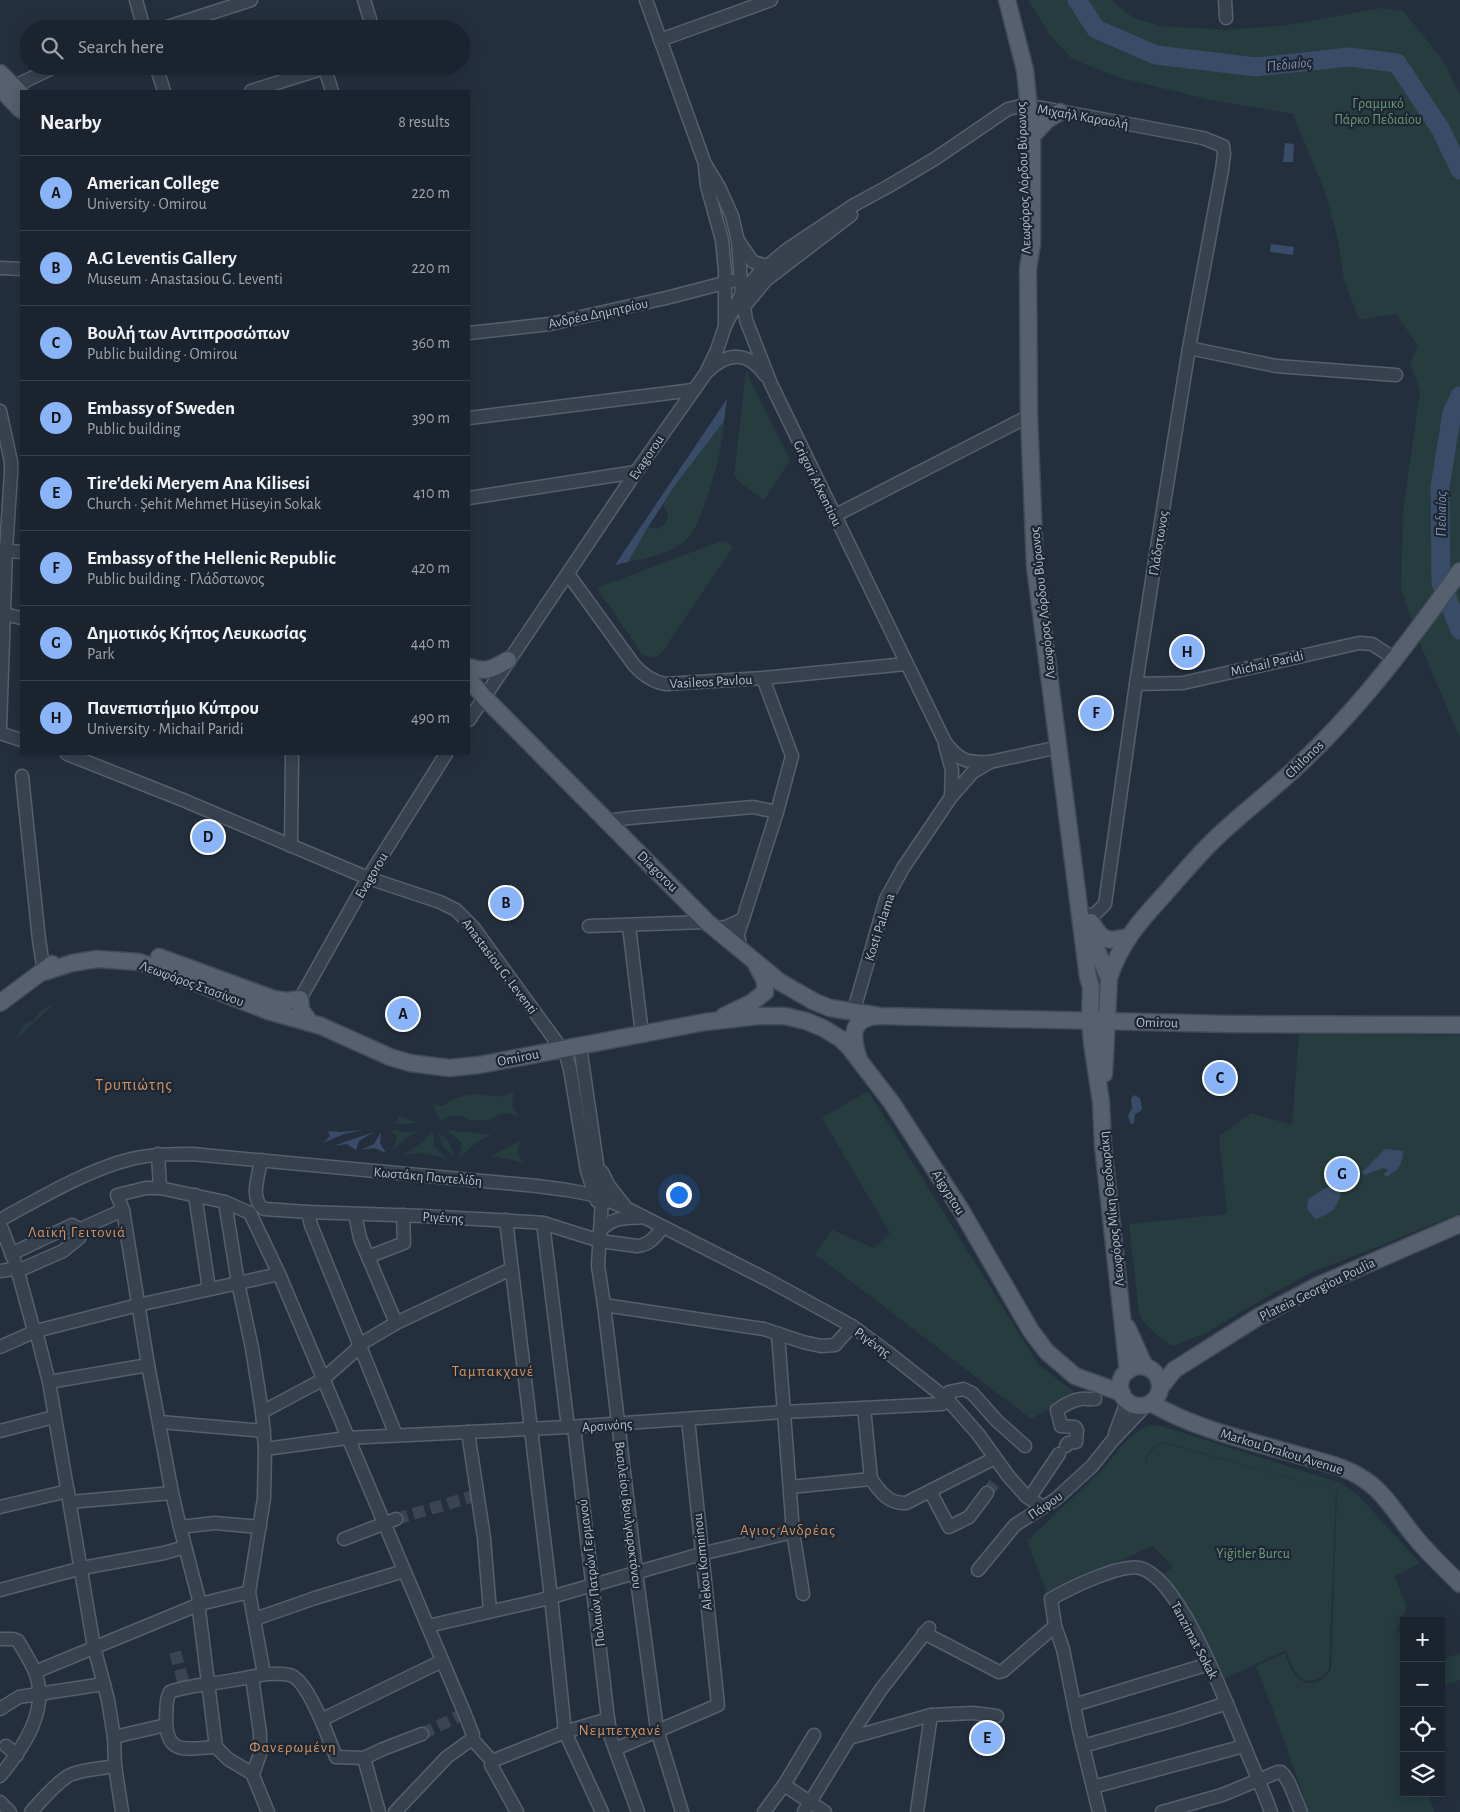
<!DOCTYPE html>
<html lang="en">
<head>
<meta charset="utf-8">
<style>
	body { margin:0; font-family:"Alegreya Sans",sans-serif; background:#282f3a; color:#f1f3f6 }
	.controls { position:absolute; right:15px; bottom:15px; display:grid; overflow:hidden; border-radius:0px; box-shadow:0 2px 12px #0003 }
	.controls button { width:45px; height:45px; display:grid; place-items:center; padding:0; border:0; border-bottom:1px solid #39404a; background:#1b232e; color:#f1f3f6; font:25px sans-serif }
	.you { position:absolute; left:678px; top:1194px; width:18px; height:18px; margin:-12px; border:4px solid #fff; border-radius:50%; background:#1a73e8; box-shadow:0 0 0 8px #1a73e833 }
	.badge { display:grid; place-items:center; width:32px; height:32px; border-radius:50%; background:#8ab4f8; color:#111; font-size:16px; font-weight:700 }
	.pin { position:absolute; translate:-50% -50%; border:2px solid #fff; box-shadow:0 1px 5px #0006 }
	.list { margin:0; padding:0; list-style:none }
	h2 { display:flex; justify-content:space-between; align-items:center; height:65px; margin:0; padding:0 20px; font-size:21px }
	h2 small { font-size:16px; font-weight:400; color:#a0a4aa }
	.list li { display:grid; grid-template-columns:32px 1fr auto; gap:15px; align-items:center; box-sizing:border-box; height:75px; padding:0 20px; border-top:1px solid #39404a }
	.list b { display:block; font-size:19px; white-space:nowrap }
	.list p { margin:0; font-size:16px; white-space:nowrap; color:#a0a4aa }
	.list em { font-size:16px; font-style:normal; color:#a0a4aa }
	.icon { flex:none; width:28px; height:28px; fill:none; stroke:currentColor; stroke-width:2; stroke-linecap:round; stroke-linejoin:round }
	.map { position:relative; flex:none; width:1460px; height:1812px; overflow:hidden }
	.search { position:absolute; background:#1b232e; box-shadow:0 2px 12px #0003; left:20px; top:20px; width:450px; height:55px; display:flex; align-items:center; gap:12px; box-sizing:border-box; padding:0 18px; border-radius:28px; color:#a0a4aa; font-size:19px }
	.panel { position:absolute; background:#1b232e; box-shadow:0 2px 12px #0003; left:20px; top:90px; width:450px; height:665px; border-radius:0px }
	.map>svg:first-child { display:block }
	.green { fill:#263c3f }
	.water { fill:#394c67 }
	.lines { fill:none; stroke-linecap:round; stroke-linejoin:round }
	.river { stroke:#394c67; stroke-width:19 }
	.minor-tunnel { stroke:#3a4453; stroke-width:12; stroke-dasharray:12 6; stroke-linecap:butt }
	.minor-casing { stroke:#565f6c; stroke-width:15 }
	.major-casing { stroke:#414a57; stroke-width:19 }
	.minor { stroke:#38414e; stroke-width:12 }
	.major { stroke:#56606e; stroke-width:16 }
	.labels { text-anchor:middle; stroke-width:4.5; stroke-linejoin:round; paint-order:stroke }
	.park-label { font-size:14px; fill:#6b9a76; stroke:#1d2633 }
	.street-label { font-size:14px; fill:#b4bcc9; stroke:#1d2633 }
	.water-label { font-size:15px; font-style:italic; fill:#7c92b1; stroke:#1d2633 }
	.neighbourhood-label { font-size:15px; letter-spacing:1px; fill:#d59563; stroke:#1d2633 }
	.quarter-label { font-size:16px; letter-spacing:1px; fill:#d59563; stroke:#1d2633 }
</style>
</head>
<body>
<div class="map">
<svg width="1460" height="1812" viewBox="0 0 1460 1812">
	<rect width="100%" height="100%" fill="#242f3e"/>
	<g class="green">
		<path d="M1028,0H1112L1115,4L1134,18L1161,26L1227,30L1288,25L1381,8L1403,11L1443,60L1460,95V738L1423,651L1401,589L1403,511L1420,391L1410,363L1418,346L1396,314L1359,320L1344,279L1337,236L1325,192L1293,114L1210,100L1117,77L1072,59L1050,35Z"/>
		<path d="M746,371L783,447L791,459L764,500L739,482L734,475Z"/>
		<path d="M724,421C725,443 703,523 688,538C672,554 648,558 628,562L648,527L658,529L666,523L668,515L663,504L699,452Z"/>
		<path d="M721,541L729,543L733,547L662,652L657,657H650L642,654L597,588Z"/>
		<path d="M55,1003L16,1040L24,1024L34,1020L40,1011Z"/>
		<path d="M1299,1034L1460,1036V1213L1385,1244L1312,1272L1256,1303L1204,1334L1173,1346C1159,1337 1147,1329 1139,1313L1129,1224L1227,1214L1219,1136L1251,1113L1292,1125Z"/>
		<path d="M514,1090L512,1106L520,1118L508,1113L500,1114L489,1120H470L460,1115L448,1116L440,1122L438,1115L432,1104C447,1107 442,1105 454,1099C459,1097 471,1094 477,1094C492,1094 500,1102 514,1090Z"/>
		<path d="M868,1091L1038,1364L1075,1393L1031,1419L815,1254L832,1230L874,1248L890,1233L822,1118Z"/>
		<path d="M397,1115H398L420,1123L393,1124L399,1119Z"/>
		<path d="M389,1129L404,1132L418,1131L403,1140L393,1151L397,1137Z"/>
		<path d="M433,1130L434,1147L448,1159L423,1153L403,1155L423,1142Z"/>
		<path d="M447,1130L492,1135L477,1142L459,1158L462,1144L461,1142Z"/>
		<path d="M438,1133C448,1138 452,1146 453,1157L443,1146Z"/>
		<path d="M521,1140L517,1153L524,1164L509,1159L492,1156Z"/>
		<path d="M1158,1425L1341,1483L1358,1495L1420,1563L1395,1576L1407,1608L1397,1630L1404,1639V1793H1428L1434,1812H1309L1283,1737L1256,1666L1285,1653C1288,1661 1291,1672 1298,1678C1310,1689 1325,1681 1331,1669L1337,1491L1163,1442C1153,1447 1145,1453 1145,1465C1147,1454 1153,1448 1163,1443L1336,1491L1329,1668C1324,1679 1309,1686 1299,1676C1292,1669 1289,1658 1286,1650L1222,1680L1157,1579L1173,1567L1153,1546L1047,1593L1027,1541L1100,1472L1128,1439L1141,1429L1149,1426Z"/>
		<path d="M1460,1653V1680L1441,1686V1660Z"/>
	</g>
	<g class="water">
		<path d="M1285,143L1294,144L1293,162H1283Z"/>
		<path d="M1271,244L1294,247L1293,255L1270,252Z"/>
		<path d="M727,399L724,421L676,484L648,527L628,562L615,565Z"/>
		<path d="M1134,1095L1140,1098L1142,1108L1141,1111L1135,1114L1134,1123L1132,1124L1130,1123L1128,1116L1132,1108L1131,1099Z"/>
		<path d="M363,1130L344,1134L323,1143L330,1136L328,1131L340,1132Z"/>
		<path d="M374,1132L359,1141L356,1150L347,1144L333,1146Z"/>
		<path d="M381,1132L380,1143L386,1153L374,1148L361,1150L374,1144Z"/>
		<path d="M1385,1149L1403,1151C1403,1164 1398,1171 1386,1177L1384,1174L1388,1170L1383,1168L1365,1175L1362,1172Z"/>
		<path d="M1352,1176L1355,1182L1343,1187C1338,1206 1334,1213 1315,1219L1307,1208L1308,1199L1326,1188Z"/>
	</g>
	<g class="lines">
		<g class="river">
			<path d="M1077,0L1096,29L1156,55L1256,67L1349,57L1397,63L1441,130L1460,170"/>
			<path d="M1460,396L1452,413L1440,487L1441,583L1460,630"/>
		</g>
		<g class="minor-tunnel">
			<path d="M987,1493L998,1479"/>
			<path d="M396,1519L474,1496"/>
			<path d="M175,1652L184,1684"/>
			<path d="M422,1734L461,1715"/>
		</g>
		<defs>
			<g id="minor">
				<path d="M136,0L144,29"/>
				<path d="M364,0L373,29"/>
				<path d="M646,0L705,164L719,187L732,216L738,241L742,295L746,320L771,384L945,742C959,761 967,763 990,762"/>
				<path d="M1225,0L1226,18"/>
				<path d="M161,29L251,0"/>
				<path d="M660,40L771,0"/>
				<path d="M156,66L164,91"/>
				<path d="M325,69L332,91"/>
				<path d="M7,90L56,66"/>
				<path d="M251,91L331,66"/>
				<path d="M739,242L753,262L767,266"/>
				<path d="M0,268L21,269"/>
				<path d="M742,309L766,280L851,215"/>
				<path d="M725,326L742,293L760,272L788,249L854,205L889,186L936,158L1008,109L1021,106L1043,108L1203,138L1223,146L1224,154L1222,170L1189,348L1162,516L1136,684L1105,904L1096,913L1087,916"/>
				<path d="M469,333L550,324L666,298L732,281"/>
				<path d="M1189,348L1276,366L1396,375"/>
				<path d="M708,371C728,352 748,351 765,375"/>
				<path d="M0,411L11,462V473L6,550L0,729"/>
				<path d="M469,418L693,390"/>
				<path d="M469,498L636,472"/>
				<path d="M834,516L1029,416"/>
				<path d="M0,550L21,552"/>
				<path d="M568,574L634,665C643,675 653,682 666,684L763,678L906,664"/>
				<path d="M4,614L21,618"/>
				<path d="M1136,684L1183,683L1359,643L1372,644L1395,659"/>
				<path d="M469,720L636,472L706,373L717,350L725,326V271L722,240L707,186L705,167"/>
				<path d="M0,733L21,740"/>
				<path d="M945,745L952,770L951,797"/>
				<path d="M67,754L183,800L368,878L440,902L456,910L473,927L566,1055L570,1069L587,1171L597,1201"/>
				<path d="M22,776L39,940L44,972"/>
				<path d="M608,821L629,818L753,807L777,812"/>
				<path d="M291,846L292,754"/>
				<path d="M589,926L707,922"/>
				<path d="M629,926L642,1034"/>
				<path d="M715,928L726,927L743,919"/>
				<path d="M740,947L738,934L743,919L777,812L792,756L763,678"/>
				<path d="M300,999L368,878L446,754"/>
				<path d="M853,1013L886,899L903,868L951,797L973,772L990,762L1059,747"/>
				<path d="M580,1046L602,1198L598,1266L604,1305L636,1572L657,1730L682,1812"/>
				<path d="M158,1154L160,1188"/>
				<path d="M261,1160C259,1175 249,1199 264,1209L308,1212L423,1216L530,1222L543,1223L600,1241L637,1246C650,1245 656,1236 663,1227"/>
				<path d="M602,1172L609,1186L624,1205"/>
				<path d="M195,1195L209,1289"/>
				<path d="M225,1202L238,1283L252,1348L262,1412L265,1449L264,1498L249,1592L264,1674"/>
				<path d="M308,1212L311,1225L396,1435"/>
				<path d="M250,1213L279,1274L464,1712L473,1735L472,1739L492,1761L491,1765L517,1812"/>
				<path d="M355,1214L360,1238L396,1323"/>
				<path d="M0,1220C40,1198 87,1170 131,1159C152,1154 172,1154 192,1154L537,1186L567,1190L594,1195L626,1208L766,1279L852,1326L886,1351L948,1400L978,1434L1009,1477L1027,1497L1043,1507"/>
				<path d="M506,1220L551,1597L565,1732L602,1812"/>
				<path d="M543,1223L568,1427"/>
				<path d="M0,1224L16,1265L33,1327L36,1331L49,1382L94,1647L108,1700L114,1737L115,1766L122,1812"/>
				<path d="M601,1230C614,1216 625,1219 643,1217"/>
				<path d="M11,1254L72,1225L82,1230"/>
				<path d="M368,1257L404,1243L403,1215"/>
				<path d="M0,1271L13,1269L20,1270L63,1251L79,1238L85,1227L123,1210"/>
				<path d="M604,1305L764,1329L803,1342L821,1346L835,1345L852,1326"/>
				<path d="M778,1334L793,1532L803,1594"/>
				<path d="M0,1347L36,1331L138,1305L279,1274"/>
				<path d="M49,1382L148,1365"/>
				<path d="M944,1397L949,1392L963,1389L972,1393L997,1421L1025,1446"/>
				<path d="M864,1408L871,1479"/>
				<path d="M262,1412L322,1380L355,1351L359,1345L396,1323L511,1269"/>
				<path d="M160,1422L264,1431"/>
				<path d="M574,1427L608,1719L611,1738L638,1812"/>
				<path d="M0,1431L54,1417"/>
				<path d="M468,1432L484,1538L490,1611"/>
				<path d="M1115,1434L1127,1401"/>
				<path d="M1066,1446L1068,1443L1076,1442L1077,1430L1075,1427L1061,1426L1057,1410C1064,1405 1073,1400 1081,1399C1086,1398 1090,1400 1095,1399"/>
				<path d="M265,1449L347,1438L568,1427L784,1412L942,1404L948,1400"/>
				<path d="M871,1479C880,1492 889,1504 906,1503L995,1458"/>
				<path d="M790,1487L871,1479"/>
				<path d="M930,1491L949,1527L969,1517L987,1493"/>
				<path d="M1032,1494L1059,1454"/>
				<path d="M70,1502L172,1493"/>
				<path d="M0,1507L68,1491"/>
				<path d="M180,1527L215,1523L260,1527"/>
				<path d="M344,1539L396,1519"/>
				<path d="M978,1570L1015,1525L1056,1499L1092,1466L1112,1441L1146,1405"/>
				<path d="M0,1590L82,1568L164,1553L185,1547"/>
				<path d="M255,1619L315,1598L404,1571"/>
				<path d="M428,1626L541,1600L701,1554L793,1532"/>
				<path d="M924,1633L999,1672L1003,1671L1055,1626"/>
				<path d="M0,1639H13L18,1641C24,1651 31,1662 35,1672C50,1710 23,1748 0,1776"/>
				<path d="M35,1672L200,1604L249,1592"/>
				<path d="M252,1677L260,1733V1754L253,1774L254,1778L268,1812"/>
				<path d="M1074,1705L1209,1664"/>
				<path d="M0,1709L19,1697L104,1684"/>
				<path d="M321,1720L442,1661"/>
				<path d="M114,1737L166,1725"/>
				<path d="M849,1738L931,1715L973,1713L997,1716"/>
				<path d="M6,1746L17,1755"/>
				<path d="M1083,1746L1178,1719L1227,1703"/>
				<path d="M216,1747L199,1610L200,1604L180,1527L172,1493L148,1365L123,1210L117,1195L146,1188H160L225,1202L250,1213"/>
				<path d="M615,1749L718,1705L688,1419"/>
				<path d="M364,1758L379,1812"/>
				<path d="M492,1761L565,1732L608,1719"/>
				<path d="M253,1774L228,1759L216,1747C188,1748 166,1757 166,1719C167,1710 165,1700 170,1692C187,1685 214,1684 234,1680C252,1677 272,1671 290,1675C308,1680 329,1739 336,1757L364,1758L383,1749L422,1734"/>
				<path d="M784,1785L825,1812"/>
				<path d="M1093,1787L1244,1746"/>
				<path d="M0,1802L10,1812"/>
				<path d="M31,1812C42,1800 54,1785 68,1776C81,1769 101,1769 115,1766"/>
				<path d="M395,1812L447,1757L472,1739"/>
				<path d="M764,1812L784,1785L814,1735"/>
				<path d="M804,1812L858,1724L882,1688L929,1628"/>
				<path d="M917,1812L931,1715"/>
				<path d="M1099,1812L1079,1730L1063,1649L1055,1626L1051,1599C1068,1589 1121,1563 1140,1568C1180,1578 1225,1700 1241,1738C1251,1763 1262,1787 1271,1812"/>
				<path d="M1162,1812L1222,1795L1278,1772H1281L1284,1775L1289,1783L1301,1812"/>
			</g>
			<g id="major">
				<path d="M1007,0L1025,70L1032,136V244L1028,269L1029,416L1035,566L1088,977L1091,987L1090,1020L1092,1043L1101,1102L1103,1145L1128,1371"/>
				<path d="M0,73L20,93"/>
				<path d="M0,88L21,110"/>
				<path d="M1032,136L1047,120L1060,112"/>
				<path d="M469,667C487,673 492,669 508,660"/>
				<path d="M469,679L484,697L707,922L780,982L815,1002L830,1008L880,1016L1230,1024L1460,1025"/>
				<path d="M1091,922C1100,937 1105,943 1123,938"/>
				<path d="M1089,924L1095,946L1109,978L1104,1074"/>
				<path d="M159,957L274,999L287,1001L300,999L301,1010L309,1021"/>
				<path d="M44,972L72,963L97,959L139,962L163,970L268,1011L321,1026L390,1057L410,1063L449,1068L479,1065L705,1022L759,1016H785L806,1021L823,1028L841,1039L849,1047L892,1103L961,1210L1031,1331L1047,1352L1075,1376L1122,1393"/>
				<path d="M1109,978C1120,944 1139,922 1162,897C1180,877 1197,856 1216,838C1243,812 1274,789 1301,763C1362,706 1412,638 1460,571"/>
				<path d="M0,1003L52,964"/>
				<path d="M724,1016L751,1003L765,992V981L757,966"/>
				<path d="M858,1056C851,1035 851,1018 878,1016"/>
				<path d="M1127,1327L1145,1367"/>
				<circle cx="1140" cy="1386" r="20"/>
				<path d="M1160,1388L1174,1370L1258,1317L1317,1286L1460,1224"/>
				<path d="M1151,1403C1197,1430 1251,1441 1302,1456C1323,1462 1347,1467 1365,1480C1386,1494 1399,1518 1415,1537C1429,1554 1445,1569 1460,1584"/>
			</g>
		</defs>
		<use href="#minor" class="minor-casing"/>
		<use href="#major" class="major-casing"/>
		<use href="#minor" class="minor"/>
		<use href="#major" class="major"/>
	</g>
	<g class="labels">
		<g class="park-label">
			<text x="1378" y="108">Γραμμικό<tspan x="1378" dy="16">Πάρκο Πεδιαίου</tspan></text>
			<text x="1253" y="1558">Yiğitler Burcu</text>
		</g>
		<g class="street-label">
			<text transform="translate(1083 116) rotate(10)" y="5">Μιχαήλ Καραολή</text>
			<text transform="translate(1023 178) rotate(-92)" y="5">Λεωφόρος Λόρδου Βύρωνος</text>
			<text transform="translate(598 313) rotate(-12)" y="5">Ανδρέα Δημητρίου</text>
			<text transform="translate(646 457) rotate(-56)" y="5">Evagorou</text>
			<text transform="translate(818 483) rotate(64)" y="5">Grigori Afxentiou</text>
			<text transform="translate(1158 543) rotate(-81)" y="5">Γλάδστωνος</text>
			<text transform="translate(1042 603) rotate(-96)" y="5">Λεωφόρος Λόρδου Βύρωνος</text>
			<text transform="translate(1267 663) rotate(-13)" y="5">Michail Paridi</text>
			<text transform="translate(711 681) rotate(-3)" y="5">Vasileos Pavlou</text>
			<text transform="translate(1304 759) rotate(-44)" y="5">Chilonos</text>
			<text transform="translate(658 871) rotate(45)" y="5">Diagorou</text>
			<text transform="translate(371 875) rotate(-59)" y="5">Evagorou</text>
			<text transform="translate(879 927) rotate(-72)" y="5">Kosti Palama</text>
			<text transform="translate(500 966) rotate(53)" y="5">Anastasiou G. Leventi</text>
			<text transform="translate(192 983) rotate(20)" y="5">Λεωφόρος Στασίνου</text>
			<text transform="translate(1157 1022) rotate(1)" y="5">Omirou</text>
			<text transform="translate(518 1057) rotate(-11)" y="5">Omirou</text>
			<text transform="translate(428 1176) rotate(5)" y="5">Kωστάκη Παντελίδη</text>
			<text transform="translate(949 1192) rotate(58)" y="5">Aigyptou</text>
			<text transform="translate(1111 1209) rotate(-96)" y="5">Λεωφόρος Μίκη Θεοδωράκη</text>
			<text transform="translate(443 1217) rotate(3)" y="5">Ριγένης</text>
			<text transform="translate(1317 1289) rotate(-26)" y="5">Plateia Georgiou Poulia</text>
			<text transform="translate(873 1342) rotate(36)" y="5">Ριγένης</text>
			<text transform="translate(607 1425) rotate(-4)" y="5">Αρσινόης</text>
			<text transform="translate(1282 1451) rotate(17)" y="5">Markou Drakou Avenue</text>
			<text transform="translate(1045 1505) rotate(-35)" y="5">Πάφου</text>
			<text transform="translate(629 1515) rotate(83)" y="5">Βασιλείου Βουλγαροκτόνου</text>
			<text transform="translate(702 1562) rotate(-96)" y="5">Alekou Komninou</text>
			<text transform="translate(591 1573) rotate(-97)" y="5">Παλαιών Πατρών Γερμανού</text>
			<text transform="translate(1195 1640) rotate(62)" y="5">Tanzimat Sokak</text>
		</g>
		<g class="water-label">
			<text transform="translate(1289 64) rotate(-6)" y="5">Πεδιαίος</text>
			<text transform="translate(1441 514) rotate(-90)" y="5">Πεδιαίος</text>
		</g>
		<g class="neighbourhood-label">
			<text x="77" y="1237">Λαϊκή Γειτονιά</text>
			<text x="493" y="1376">Ταμπακχανέ</text>
			<text x="788" y="1535">Αγιος Ανδρέας</text>
			<text x="620" y="1735">Νεμπετχανέ</text>
			<text x="293" y="1752">Φανερωμένη</text>
		</g>
		<g class="quarter-label">
			<text x="134" y="1090">Τρυπιώτης</text>
		</g>
	</g>
</svg>
<div class="controls">
<button>+</button>
<button>−</button>
<button><svg class="icon" aria-label="locate" viewBox="0 0 24 24"><circle cx="12" cy="12" r="6"/><path d="M12 2v4M12 18v4M2 12h4M18 12h4"/></svg></button>
<button><svg class="icon" aria-label="layers" viewBox="0 0 24 24"><path d="M12 4l9 5-9 5-9-5zM3 14l9 5 9-5"/></svg></button>
</div>
<div class="you"></div>
<div class="pin badge" style="left:403px;top:1014px">A</div>
<div class="pin badge" style="left:506px;top:903px">B</div>
<div class="pin badge" style="left:1220px;top:1078px">C</div>
<div class="pin badge" style="left:208px;top:837px">D</div>
<div class="pin badge" style="left:987px;top:1738px">E</div>
<div class="pin badge" style="left:1096px;top:713px">F</div>
<div class="pin badge" style="left:1342px;top:1174px">G</div>
<div class="pin badge" style="left:1187px;top:652px">H</div>
<div class="search"><svg class="icon" aria-label="search" viewBox="0 0 24 24"><circle cx="10" cy="10" r="6"/><path d="M15 15l6 6"/></svg>Search here</div>
<section class="panel">
<h2>Nearby<small>8 results</small></h2>
<ul class="list">
<li><span class="badge">A</span><div><b>American College</b><p>University · Omirou</p></div><em>220 m</em></li>
<li><span class="badge">B</span><div><b>A.G Leventis Gallery</b><p>Museum · Anastasiou G. Leventi</p></div><em>220 m</em></li>
<li><span class="badge">C</span><div><b>Βουλή των Αντιπροσώπων</b><p>Public building · Omirou</p></div><em>360 m</em></li>
<li><span class="badge">D</span><div><b>Embassy of Sweden</b><p>Public building</p></div><em>390 m</em></li>
<li><span class="badge">E</span><div><b>Tire'deki Meryem Ana Kilisesi</b><p>Church · Şehit Mehmet Hüseyin Sokak</p></div><em>410 m</em></li>
<li><span class="badge">F</span><div><b>Embassy of the Hellenic Republic</b><p>Public building · Γλάδστωνος</p></div><em>420 m</em></li>
<li><span class="badge">G</span><div><b>Δημοτικός Κήπος Λευκωσίας</b><p>Park</p></div><em>440 m</em></li>
<li><span class="badge">H</span><div><b>Πανεπιστήμιο Κύπρου</b><p>University · Michail Paridi</p></div><em>490 m</em></li>
</ul>
</section>
</div>
</body>
</html>
